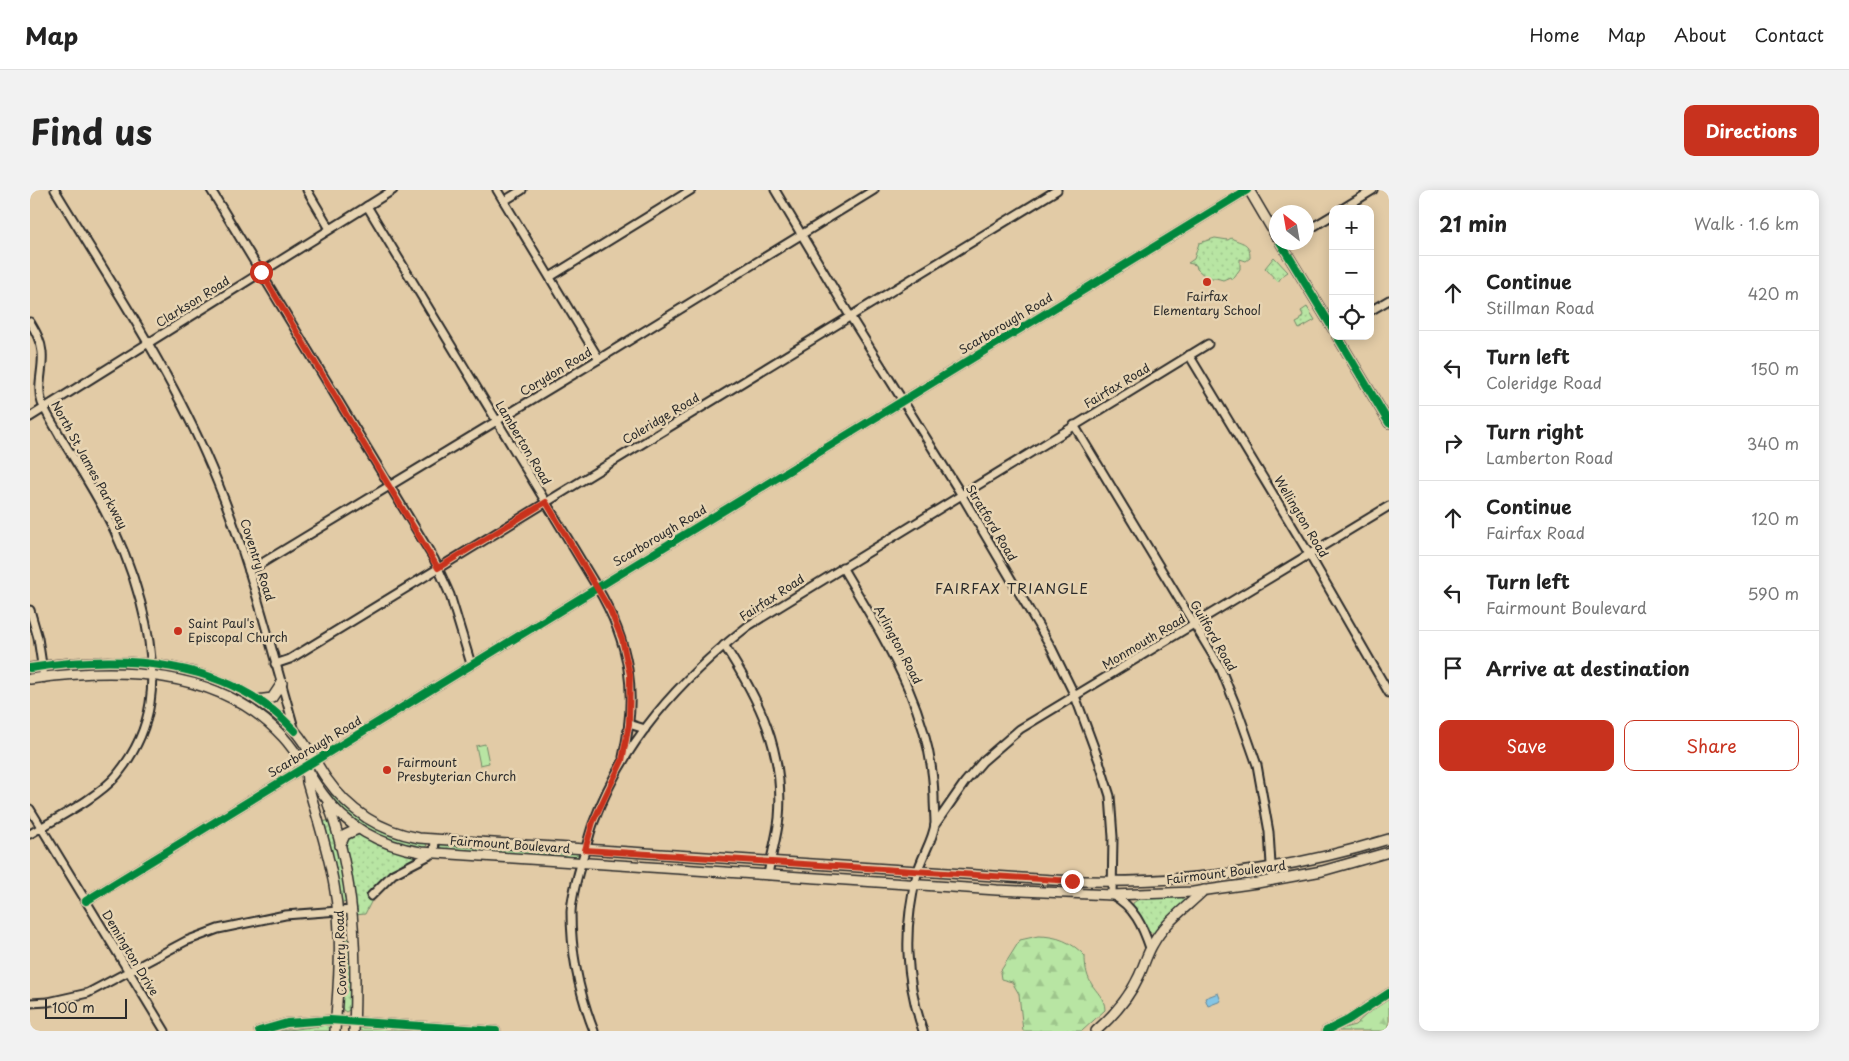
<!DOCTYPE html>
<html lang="en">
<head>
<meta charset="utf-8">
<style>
	body { margin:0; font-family:"Playpen Sans",sans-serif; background:#f2f2f2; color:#222 }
	.controls { position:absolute; right:15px; top:15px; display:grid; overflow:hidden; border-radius:10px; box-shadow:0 2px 12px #0003 }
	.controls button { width:45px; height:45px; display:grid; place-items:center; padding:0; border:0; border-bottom:1px solid #e0e0e0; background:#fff; color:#222; font:25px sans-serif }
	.compass { position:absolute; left:1239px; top:15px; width:45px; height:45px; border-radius:50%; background:#fff; box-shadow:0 2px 12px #0003; rotate:329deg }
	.scale { position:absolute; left:15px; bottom:12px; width:82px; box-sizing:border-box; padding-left:5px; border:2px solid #2b2b2b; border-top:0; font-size:14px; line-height:18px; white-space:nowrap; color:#2b2b2b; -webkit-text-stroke:4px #e7d4b2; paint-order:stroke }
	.stop { position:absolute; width:15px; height:15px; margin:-11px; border:4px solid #c8321e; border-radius:50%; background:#fff }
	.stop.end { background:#c8321e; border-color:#fff; box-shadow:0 1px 5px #0008 }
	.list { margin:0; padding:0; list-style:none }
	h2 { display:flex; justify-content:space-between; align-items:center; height:65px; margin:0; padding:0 20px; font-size:21px }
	h2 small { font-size:16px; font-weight:400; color:#767676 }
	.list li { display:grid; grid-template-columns:32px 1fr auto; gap:15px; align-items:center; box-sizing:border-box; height:75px; padding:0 20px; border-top:1px solid #e0e0e0 }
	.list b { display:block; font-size:19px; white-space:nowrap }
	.list p { margin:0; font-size:16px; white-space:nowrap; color:#767676 }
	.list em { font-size:16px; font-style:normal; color:#767676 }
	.actions { display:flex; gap:10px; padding:15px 20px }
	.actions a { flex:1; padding:11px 0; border:1px solid #c8321e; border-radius:10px; text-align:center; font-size:18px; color:#c8321e }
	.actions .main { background:#c8321e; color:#fff }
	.icon { flex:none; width:28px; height:28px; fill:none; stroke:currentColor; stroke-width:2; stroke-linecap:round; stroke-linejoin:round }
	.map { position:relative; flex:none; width:1359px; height:841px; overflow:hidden; border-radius:10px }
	header { display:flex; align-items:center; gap:30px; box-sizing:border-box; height:70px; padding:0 25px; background:#fff; border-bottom:1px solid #e0e0e0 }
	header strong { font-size:24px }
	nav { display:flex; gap:28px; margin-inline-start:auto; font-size:18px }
	.intro { display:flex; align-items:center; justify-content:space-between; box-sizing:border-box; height:120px; padding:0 30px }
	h1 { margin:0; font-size:35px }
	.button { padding:12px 22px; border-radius:10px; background:#c8321e; color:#fff; font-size:18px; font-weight:700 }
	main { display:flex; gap:30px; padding:0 30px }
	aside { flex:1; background:#fff; border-radius:10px; box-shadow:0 2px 12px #0003 }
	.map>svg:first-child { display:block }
	.green { fill:url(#green-dots); stroke:#728867 }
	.forest { fill:url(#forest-firs); stroke:#728867 }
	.pitch { fill:#b8e5a3; stroke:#728867 }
	.water { fill:#84c5e5; stroke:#60879b }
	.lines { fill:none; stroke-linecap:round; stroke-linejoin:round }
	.minor-casing { stroke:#2b2b2b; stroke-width:11 }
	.major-casing { stroke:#2b2b2b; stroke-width:12 }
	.minor { stroke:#e7d4b2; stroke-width:7 }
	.major { stroke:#e7d4b2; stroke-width:9 }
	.cycleway-casing { stroke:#e7d4b2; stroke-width:11 }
	.cycleway { stroke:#00873e; stroke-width:8 }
	.route { stroke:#c8321e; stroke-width:6 }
	.poi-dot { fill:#c8321e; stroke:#e7d4b2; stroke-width:2 }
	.labels { text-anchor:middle; stroke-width:5; stroke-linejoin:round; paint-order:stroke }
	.poi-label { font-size:12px; fill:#2b2b2b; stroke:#e7d4b2; text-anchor:start }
	.street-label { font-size:12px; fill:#2b2b2b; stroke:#e7d4b2 }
	.neighbourhood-label { font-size:14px; letter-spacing:1px; fill:#2b2b2b; stroke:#e7d4b2 }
</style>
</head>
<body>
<header>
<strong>Map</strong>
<nav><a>Home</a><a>Map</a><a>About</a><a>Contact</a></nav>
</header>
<div class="intro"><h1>Find us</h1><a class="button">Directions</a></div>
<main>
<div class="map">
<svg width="1359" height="841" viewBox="0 0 1359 841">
	<defs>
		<pattern id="green-dots" width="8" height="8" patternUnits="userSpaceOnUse" patternTransform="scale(1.25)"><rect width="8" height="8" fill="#b8e5a3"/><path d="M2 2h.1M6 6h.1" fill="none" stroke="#9ec58c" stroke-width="1.8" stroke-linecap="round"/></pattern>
		<pattern id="forest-firs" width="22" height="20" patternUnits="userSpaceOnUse" patternTransform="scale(1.25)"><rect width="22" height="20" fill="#b8e5a3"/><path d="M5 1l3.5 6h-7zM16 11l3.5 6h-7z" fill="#9ec58c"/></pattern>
	</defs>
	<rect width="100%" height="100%" fill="#e2cba6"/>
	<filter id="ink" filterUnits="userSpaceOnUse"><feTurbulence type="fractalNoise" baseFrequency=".02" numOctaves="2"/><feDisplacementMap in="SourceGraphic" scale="10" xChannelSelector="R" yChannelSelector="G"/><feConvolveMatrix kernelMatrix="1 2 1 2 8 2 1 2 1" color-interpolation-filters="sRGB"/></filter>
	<g filter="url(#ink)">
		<g class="green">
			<path d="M1185,48L1198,50L1201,48C1212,54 1220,51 1220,68L1216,71L1210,69V79L1202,90L1200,87L1193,90L1186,88H1177L1167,79L1166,75L1158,73L1164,69L1169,53Z"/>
			<path d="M1244,67L1258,82L1252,86L1248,92L1235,78Z"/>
			<path d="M1277,117L1285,130L1269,139L1266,133L1270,131L1273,125L1271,121Z"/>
			<path d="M73,475L115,477V480L114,482H20L19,479Z"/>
			<path d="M133,478L191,494V497L187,498L161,489L133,484Z"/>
			<path d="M205,499L250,532L246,536L201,504L200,500Z"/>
			<path d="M304,603L319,619L396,653L397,658L394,659C355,650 325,639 299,606Z"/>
			<path d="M301,630L313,678L316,712L313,713H311L292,632Z"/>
			<path d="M327,644L381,664L385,668L358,685L346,696L339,705L343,708L335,724L325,725L314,654L315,649Z"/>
			<path d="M413,653L548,663L551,665L550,668L547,669L413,661L410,656Z"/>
			<path d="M1112,707H1151L1155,710L1124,743L1119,742L1103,716V713Z"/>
			<path d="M318,748L322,752L321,817L319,820L316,822L313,820L312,817L314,752Z"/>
			<path d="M298,835L302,837L304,841H250Z"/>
			<path d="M330,838H357L407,841H328Z"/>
		</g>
		<g class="forest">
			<path d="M1008,746C1027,746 1042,752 1055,766C1055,775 1056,784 1061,793C1066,802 1075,808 1075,820L1052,841H993L989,804L982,792L971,789L970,782L990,750Z"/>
			<path d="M1359,809V841H1309L1310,839L1325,835L1338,823Z"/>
		</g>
		<path class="pitch" d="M455,554L459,573L450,575L446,556Z"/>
		<path class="water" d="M1188,803L1191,811L1178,816L1175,808Z"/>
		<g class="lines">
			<defs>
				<g id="minor">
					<path d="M25,0C77,86 134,171 175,263C215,352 238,447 265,541"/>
					<path d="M181,0L404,369L420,405L441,474"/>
					<path d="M277,0L300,39"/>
					<path d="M467,0L569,169"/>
					<path d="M745,0L820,126L931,304L1021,457L1045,506L1069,571L1080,606L1083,647L1082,705C1104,716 1113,737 1120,758"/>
					<path d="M474,11L492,0"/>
					<path d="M337,16L567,397C600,453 608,503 593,567"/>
					<path d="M1312,19L1343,0"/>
					<path d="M1276,41L1303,25"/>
					<path d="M520,87L661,0"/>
					<path d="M1340,121L1359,110"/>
					<path d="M0,132C6,142 11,151 12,162C14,179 6,196 12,213C17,225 24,235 30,246C45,270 59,293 73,318C102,371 129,452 120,513C116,540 104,564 87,585C69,607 25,629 0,644"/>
					<path d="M1159,165L1279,364L1359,503"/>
					<path d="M0,227L363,0"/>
					<path d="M1044,235L1190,477L1208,521L1227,575L1239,642L1242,691"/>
					<path d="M812,377C854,449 902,521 904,607C904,616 905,625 905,634C903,651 891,667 887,684C873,739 875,788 893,841"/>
					<path d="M219,381L569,169L844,0"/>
					<path d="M0,420L8,448L14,488"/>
					<path d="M694,455C729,509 755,561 749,628C747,647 741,666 738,685"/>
					<path d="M245,474L260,469L1027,0"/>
					<path d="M599,534L615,539"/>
					<path d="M0,619L135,841"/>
					<path d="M905,635L935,592L953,571L990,539L1359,316"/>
					<path d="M341,706L363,684L404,663L405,650"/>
					<path d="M56,711L1217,0"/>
					<path d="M0,813L18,812L58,803L156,751L188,739L255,725L322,720"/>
					<path d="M229,841L257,833L300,830L466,841"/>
					<path d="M564,841C549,803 541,764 541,722C542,703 548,685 553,667C557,656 559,645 563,634C593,552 650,489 718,436L1178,154"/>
					<path d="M1296,841L1318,830L1359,803"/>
				</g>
				<g id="major">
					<path d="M1219,0L1246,46"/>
					<path d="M1250,52L1303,139"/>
					<path d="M1307,146L1359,233"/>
					<path d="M0,478C81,466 172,467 239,519C248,526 258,532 265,541C277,555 286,573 296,588C319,621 350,641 389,648L1023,690C1139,696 1248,683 1359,649"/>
					<path d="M0,489C87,477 189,477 253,547C269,564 278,584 292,603C315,636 351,656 391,662L967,700L1082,705L1163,702L1227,693L1292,681L1359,662"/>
					<path d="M227,510L242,508L252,493"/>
					<path d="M276,579L277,592C291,641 308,691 309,742C311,775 307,808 305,841"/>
					<path d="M298,614C325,687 327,764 324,841"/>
					<path d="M310,656L315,645L328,639"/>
					<path d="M1066,841C1084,825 1099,808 1109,786C1114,775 1117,764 1123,754C1135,732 1156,718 1174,700"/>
				</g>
			</defs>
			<use href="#minor" class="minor-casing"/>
			<use href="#major" class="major-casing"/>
			<use href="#minor" class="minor"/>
			<use href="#major" class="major"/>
			<defs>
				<g id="cycleway">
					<path d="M1250,52L1303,139"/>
					<path d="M1307,146L1359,233"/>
					<path d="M0,478C91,464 198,468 265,541"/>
					<path d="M56,711L1217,0"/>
					<path d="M229,841L257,833L300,830L466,841"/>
					<path d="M1296,841L1318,830L1359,803"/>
				</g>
			</defs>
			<use href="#cycleway" class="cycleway-casing"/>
			<use href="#cycleway" class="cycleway"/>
		</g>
	</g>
	<g class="lines" filter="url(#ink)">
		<path class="route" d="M231,82L408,378L516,312L580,420L592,449L600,485L599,534L592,571L563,632L555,660L1042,691"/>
	</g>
	<g class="poi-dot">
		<circle cx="1177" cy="92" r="5"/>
		<circle cx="148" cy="441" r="5"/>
		<circle cx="357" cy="580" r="5"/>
	</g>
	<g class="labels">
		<g class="poi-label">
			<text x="1177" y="111" text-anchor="middle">Fairfax<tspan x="1177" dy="14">Elementary School</tspan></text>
			<text x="158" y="438">Saint Paul's<tspan x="158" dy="14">Episcopal Church</tspan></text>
			<text x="367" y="577">Fairmount<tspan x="367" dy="14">Presbyterian Church</tspan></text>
		</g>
		<g class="street-label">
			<text transform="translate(163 112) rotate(-32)" y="4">Clarkson Road</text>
			<text transform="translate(976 134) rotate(-31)" y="4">Scarborough Road</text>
			<text transform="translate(526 182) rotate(-31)" y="4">Corydon Road</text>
			<text transform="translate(1087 196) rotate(-31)" y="4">Fairfax Road</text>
			<text transform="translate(631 229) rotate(-31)" y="4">Coleridge Road</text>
			<text transform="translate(493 253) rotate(59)" y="4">Lamberton Road</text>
			<text transform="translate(59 275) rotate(61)" y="4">North St James Parkway</text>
			<text transform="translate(1271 327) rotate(59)" y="4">Wellington Road</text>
			<text transform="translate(961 333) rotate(59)" y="4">Stratford Road</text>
			<text transform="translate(630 346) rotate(-31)" y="4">Scarborough Road</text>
			<text transform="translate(227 370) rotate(72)" y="4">Coventry Road</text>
			<text transform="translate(742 408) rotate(-33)" y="4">Fairfax Road</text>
			<text transform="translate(1183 446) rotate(60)" y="4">Guilford Road</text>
			<text transform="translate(1114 452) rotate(-31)" y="4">Monmouth Road</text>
			<text transform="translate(868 455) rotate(62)" y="4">Arlington Road</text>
			<text transform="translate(285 557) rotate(-31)" y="4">Scarborough Road</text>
			<text transform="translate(480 655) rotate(4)" y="4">Fairmount Boulevard</text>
			<text transform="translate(1196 683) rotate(-7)" y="4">Fairmount Boulevard</text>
			<text transform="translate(100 763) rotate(59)" y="4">Demington Drive</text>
			<text transform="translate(311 763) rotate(-92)" y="4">Coventry Road</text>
		</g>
		<g class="neighbourhood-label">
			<text x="982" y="404">FAIRFAX TRIANGLE</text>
		</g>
	</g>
</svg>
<div class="controls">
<button>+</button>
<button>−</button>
<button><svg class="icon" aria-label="locate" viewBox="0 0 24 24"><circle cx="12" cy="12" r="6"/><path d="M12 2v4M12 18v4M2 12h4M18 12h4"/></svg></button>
</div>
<svg class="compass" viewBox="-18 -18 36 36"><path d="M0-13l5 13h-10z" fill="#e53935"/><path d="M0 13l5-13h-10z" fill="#767676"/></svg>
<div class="scale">100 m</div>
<div class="stop" style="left:231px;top:82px"></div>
<div class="stop end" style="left:1042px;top:691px"></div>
</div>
<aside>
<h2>21 min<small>Walk · 1.6 km</small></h2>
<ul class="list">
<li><svg class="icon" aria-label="ahead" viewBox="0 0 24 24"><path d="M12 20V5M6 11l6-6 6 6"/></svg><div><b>Continue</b><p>Stillman Road</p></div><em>420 m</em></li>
<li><svg class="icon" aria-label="left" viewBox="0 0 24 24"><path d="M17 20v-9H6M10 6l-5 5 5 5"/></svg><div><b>Turn left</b><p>Coleridge Road</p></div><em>150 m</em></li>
<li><svg class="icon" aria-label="right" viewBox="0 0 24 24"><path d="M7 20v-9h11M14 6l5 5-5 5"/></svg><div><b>Turn right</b><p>Lamberton Road</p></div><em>340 m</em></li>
<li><svg class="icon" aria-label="ahead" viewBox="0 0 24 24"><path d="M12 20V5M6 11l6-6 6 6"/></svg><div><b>Continue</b><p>Fairfax Road</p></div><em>120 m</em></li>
<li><svg class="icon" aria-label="left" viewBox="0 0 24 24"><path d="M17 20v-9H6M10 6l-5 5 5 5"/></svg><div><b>Turn left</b><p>Fairmount Boulevard</p></div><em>590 m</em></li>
<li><svg class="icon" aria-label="arrive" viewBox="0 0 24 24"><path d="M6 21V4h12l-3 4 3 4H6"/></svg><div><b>Arrive at destination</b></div></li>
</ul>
<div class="actions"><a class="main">Save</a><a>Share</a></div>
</aside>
</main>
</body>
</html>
